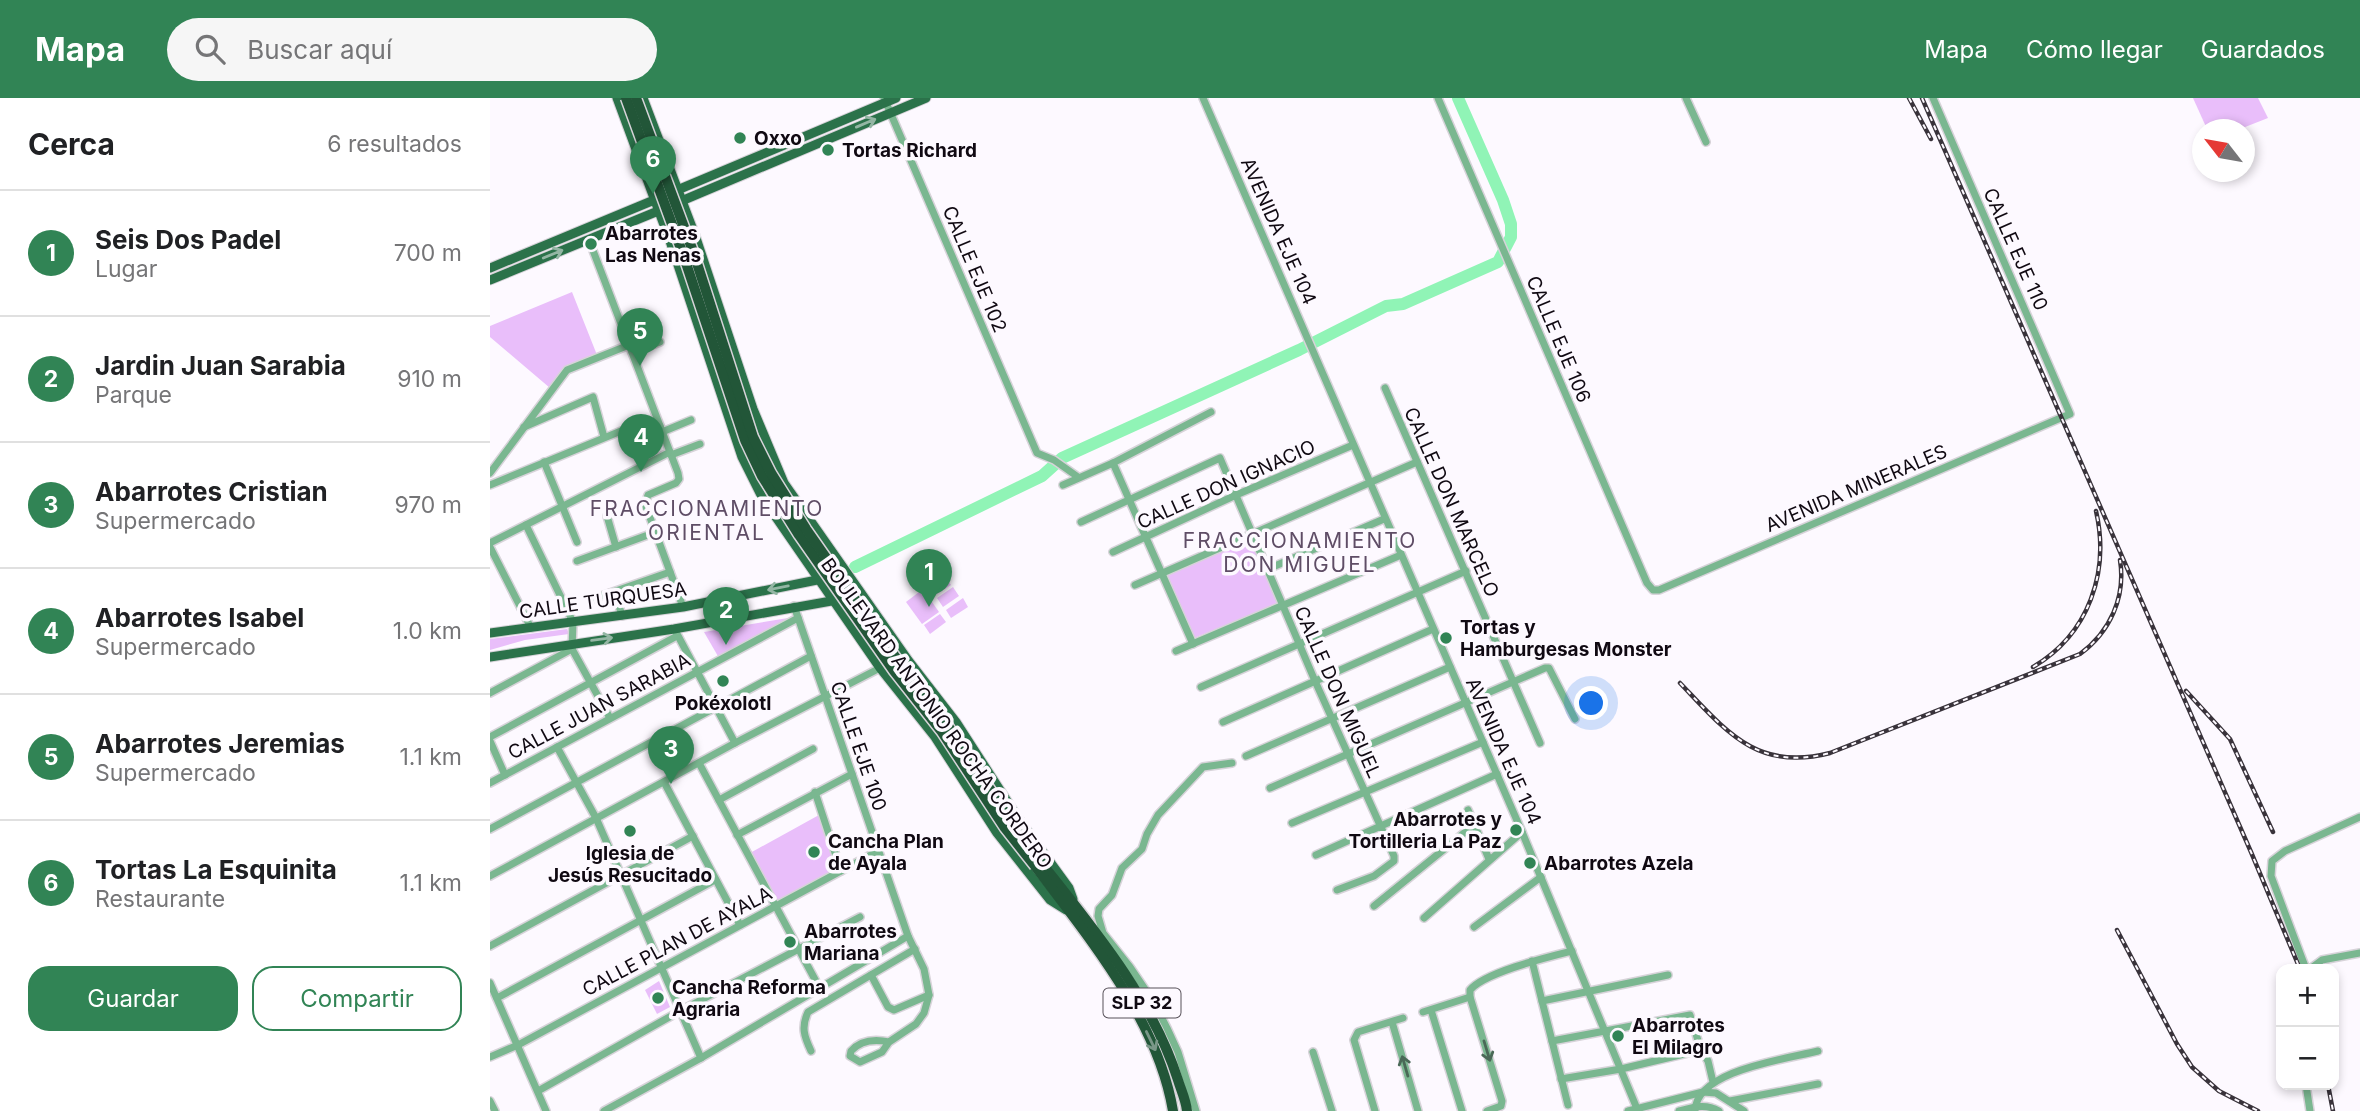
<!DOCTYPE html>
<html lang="es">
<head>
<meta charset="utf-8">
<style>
	body { margin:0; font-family:Inter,sans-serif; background:#f6f6f6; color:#202124 }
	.controls { position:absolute; right:21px; bottom:21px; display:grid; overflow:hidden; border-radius:14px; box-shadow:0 4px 10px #0003 }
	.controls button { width:63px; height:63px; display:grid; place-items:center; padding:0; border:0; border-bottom:2px solid #e0e0e0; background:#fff; color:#202124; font:35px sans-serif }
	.compass { position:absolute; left:1702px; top:21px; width:63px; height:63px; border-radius:50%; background:#fff; box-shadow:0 4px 10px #0003; rotate:301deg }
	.you { position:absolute; left:1102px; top:606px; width:24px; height:24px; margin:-18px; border:5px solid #fff; border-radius:50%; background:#1a73e8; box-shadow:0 0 0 10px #1a73e833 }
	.badge { display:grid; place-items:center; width:46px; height:46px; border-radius:50%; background:#318455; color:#fff; font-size:23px; font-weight:700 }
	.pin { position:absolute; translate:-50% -58px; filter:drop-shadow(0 2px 4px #0008) }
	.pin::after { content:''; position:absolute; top:37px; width:24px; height:21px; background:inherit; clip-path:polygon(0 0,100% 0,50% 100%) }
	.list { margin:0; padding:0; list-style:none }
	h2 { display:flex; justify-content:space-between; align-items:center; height:91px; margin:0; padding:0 28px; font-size:30px }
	h2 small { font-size:23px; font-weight:400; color:#757577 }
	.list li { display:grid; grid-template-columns:46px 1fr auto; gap:21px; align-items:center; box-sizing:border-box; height:126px; padding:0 28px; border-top:2px solid #e0e0e0 }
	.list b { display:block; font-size:26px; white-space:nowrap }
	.list p { margin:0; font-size:23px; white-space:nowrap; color:#757577 }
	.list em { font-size:23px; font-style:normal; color:#757577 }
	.actions { display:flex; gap:14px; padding:21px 28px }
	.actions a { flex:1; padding:16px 0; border:2px solid #318455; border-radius:21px; text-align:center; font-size:24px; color:#318455 }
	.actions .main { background:#318455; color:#fff }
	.icon { flex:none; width:38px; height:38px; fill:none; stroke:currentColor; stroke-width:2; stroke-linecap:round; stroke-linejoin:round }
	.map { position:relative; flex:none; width:1870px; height:1013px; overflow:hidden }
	header { display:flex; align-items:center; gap:42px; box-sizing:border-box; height:98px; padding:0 35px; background:#318455; color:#fff }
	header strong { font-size:33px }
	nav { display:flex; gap:38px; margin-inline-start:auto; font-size:24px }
	.search { width:490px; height:63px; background:#f6f6f6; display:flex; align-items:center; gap:18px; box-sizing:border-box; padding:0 24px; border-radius:38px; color:#757577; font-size:26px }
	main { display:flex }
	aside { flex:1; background:#fff }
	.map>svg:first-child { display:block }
	.green { fill:#e9befa }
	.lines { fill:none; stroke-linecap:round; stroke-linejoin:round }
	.river { stroke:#90f4b6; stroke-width:12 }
	.minor-casing { stroke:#d7d3d9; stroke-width:10 }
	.major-casing { stroke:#d7d3d9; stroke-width:11 }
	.highway-casing { stroke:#d7d3d9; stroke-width:13 }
	.minor { stroke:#7ab790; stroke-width:7 }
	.major { stroke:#2b724a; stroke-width:9 }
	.highway { stroke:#225638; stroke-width:10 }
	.rail-casing { stroke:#39333b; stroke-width:4.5 }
	.rail { stroke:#fdf9ff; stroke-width:2; stroke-dasharray:5; stroke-linecap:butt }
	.highway-bridge-casing { stroke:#d7d3d9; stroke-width:13; stroke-linecap:butt }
	.highway-bridge { stroke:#225638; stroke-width:10 }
	.oneway { stroke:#94b6a4 }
	.oneway2 { stroke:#7a9788 }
	.oneway3 { stroke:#4a6957 }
	.poi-dot { fill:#318455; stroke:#fdf9ff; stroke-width:2.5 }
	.labels { text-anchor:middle; stroke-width:7; stroke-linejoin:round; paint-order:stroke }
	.shield { fill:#fdf9ff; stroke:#575159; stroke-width:2 }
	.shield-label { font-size:18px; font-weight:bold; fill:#100912 }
	.poi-label { font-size:19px; font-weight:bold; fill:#100912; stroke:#fdf9ff; text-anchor:start }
	.street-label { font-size:19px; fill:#100912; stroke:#fdf9ff }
	.neighbourhood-label { font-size:21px; letter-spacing:2px; fill:#5f4d66; stroke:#fdf9ff }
</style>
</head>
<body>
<header>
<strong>Mapa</strong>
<div class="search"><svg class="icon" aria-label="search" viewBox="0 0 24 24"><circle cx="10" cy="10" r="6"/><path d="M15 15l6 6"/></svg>Buscar aquí</div>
<nav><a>Mapa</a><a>Cómo llegar</a><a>Guardados</a></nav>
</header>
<main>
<aside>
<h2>Cerca<small>6 resultados</small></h2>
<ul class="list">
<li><span class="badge">1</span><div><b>Seis Dos Padel</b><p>Lugar</p></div><em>700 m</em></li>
<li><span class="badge">2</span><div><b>Jardin Juan Sarabia</b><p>Parque</p></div><em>910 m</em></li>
<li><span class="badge">3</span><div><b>Abarrotes Cristian</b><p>Supermercado</p></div><em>970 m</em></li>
<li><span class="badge">4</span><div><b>Abarrotes Isabel</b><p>Supermercado</p></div><em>1.0 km</em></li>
<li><span class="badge">5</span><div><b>Abarrotes Jeremias</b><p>Supermercado</p></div><em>1.1 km</em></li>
<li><span class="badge">6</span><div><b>Tortas La Esquinita</b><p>Restaurante</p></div><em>1.1 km</em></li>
</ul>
<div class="actions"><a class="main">Guardar</a><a>Compartir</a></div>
</aside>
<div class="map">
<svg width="1870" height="1013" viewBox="0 0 1870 1013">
	<rect width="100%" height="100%" fill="#fdf9ff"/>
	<g class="green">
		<path d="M1703,0H1768L1778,20L1750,31H1717Z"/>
		<path d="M82,194L107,257L75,270L60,290L0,239V228Z"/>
		<path d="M760,439L788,506L704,540L671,475Z"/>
		<path d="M455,478L461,487L445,497L440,488Z"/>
		<path d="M463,489L469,498L453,509L447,500Z"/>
		<path d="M433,491L449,514L432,526L416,504Z"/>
		<path d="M473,500L478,509L461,520L456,512Z"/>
		<path d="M450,516L456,524L440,536L434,527Z"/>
		<path d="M298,520L229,560L214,534Z"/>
		<path d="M77,531L79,536L35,542L0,552V541Z"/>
		<path d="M329,717L348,771L286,804L260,755Z"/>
		<path d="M169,883L180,909L167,916L155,892Z"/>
	</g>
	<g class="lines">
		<path class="river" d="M365,469L552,378L572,360L809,252L896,208L913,206L1008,164L1021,139V126L1013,102L968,0"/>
		<defs>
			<g id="minor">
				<path d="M394,0L547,355L564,362L588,379"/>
				<path d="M713,0L1032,734L1148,1013"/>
				<path d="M948,0L1157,485L1163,492H1169L1580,316L1443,0"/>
				<path d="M1196,0L1216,44"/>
				<path d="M99,142L188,375L189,381L186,385L158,397L155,406L193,509"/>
				<path d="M142,254L170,244"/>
				<path d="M895,290L1050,645"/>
				<path d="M34,329L103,299L114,339"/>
				<path d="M172,334L201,322"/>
				<path d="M144,338L170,328"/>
				<path d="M181,357L210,346"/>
				<path d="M54,364L87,444"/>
				<path d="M623,365L703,546"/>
				<path d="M0,375L77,272L139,247"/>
				<path d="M0,387L131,333"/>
				<path d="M573,387L623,365L721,314"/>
				<path d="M117,418L126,449"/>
				<path d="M591,424L730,360L825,583L904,758V763L884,778L847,792"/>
				<path d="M36,427L83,524L82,551L120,620"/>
				<path d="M0,445L180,354"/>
				<path d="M0,449L41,530"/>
				<path d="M623,454L746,397L863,347"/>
				<path d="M87,463L166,434"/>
				<path d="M778,471L894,421"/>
				<path d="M645,487L927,364"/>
				<path d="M125,494L132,518"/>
				<path d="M103,501L180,474"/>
				<path d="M304,508L418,838L434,871L439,897L434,915L426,926L399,944L392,954L370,964L360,958L361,953C371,942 385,941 399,944"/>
				<path d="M186,534L245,645"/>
				<path d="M686,553L911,457"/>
				<path d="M711,589L976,473"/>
				<path d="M0,595L82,551"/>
				<path d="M733,624L943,531"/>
				<path d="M0,639L187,538"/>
				<path d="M0,643L15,677"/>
				<path d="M67,649L106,720L211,960"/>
				<path d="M756,658L960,569"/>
				<path d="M209,665L329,889"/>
				<path d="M174,684L250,827"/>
				<path d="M0,685L308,520"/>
				<path d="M780,690L1055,570H1059L1085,621"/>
				<path d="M325,694L351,773"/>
				<path d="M229,702L323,651"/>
				<path d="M978,712L999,761"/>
				<path d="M802,725L993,644"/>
				<path d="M0,731L321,558"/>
				<path d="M247,737L362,676"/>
				<path d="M826,757L1007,676"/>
				<path d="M0,778L245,645L390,570"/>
				<path d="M884,808L984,727"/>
				<path d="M934,820L1032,734"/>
				<path d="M984,829L1051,779"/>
				<path d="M0,848L203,738"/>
				<path d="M1042,863L1078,1007"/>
				<path d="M1816,871L1781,778L1782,763L1795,753L1870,719"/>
				<path d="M1820,871L1832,862L1870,855"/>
				<path d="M381,877L398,909L404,912L439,897"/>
				<path d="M0,885L56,1013"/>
				<path d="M7,900L225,782"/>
				<path d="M1052,903L1178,877"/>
				<path d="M941,912L972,1013"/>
				<path d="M933,914L980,899"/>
				<path d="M902,924L928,1013"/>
				<path d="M1062,943L1200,917L1211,952L1218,963L1223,984"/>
				<path d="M321,953C314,938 311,929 318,914L425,851"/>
				<path d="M823,954L842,1013"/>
				<path d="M0,959L28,947L388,753"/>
				<path d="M1071,981L1131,971L1211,952"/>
				<path d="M1816,987L1820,1013"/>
				<path d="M48,993L190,913L370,819"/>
				<path d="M0,1003L5,1013"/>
				<path d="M1240,1003L1328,986"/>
				<path d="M114,1013L211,960L418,838"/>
				<path d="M706,1013L688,954L677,930L663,903L640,869L613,835L608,818L609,811L622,797L632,770L652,751L657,736L668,717L713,669L742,665"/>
				<path d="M885,1013L864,942L868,934L913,920"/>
				<path d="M997,1013L1011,1008L1012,1003L980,899V892C995,874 1058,859 1082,853"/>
				<path d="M1138,1013L1213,994L1226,995L1254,1013"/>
				<path d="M1189,1013C1204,1009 1215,1005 1229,1013"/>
				<path d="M1205,1013C1206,972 1297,961 1328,953"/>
			</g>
			<g id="major">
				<path d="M127,0L181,146L252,359L272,399L390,570L445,639L507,735L560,802L576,812"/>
				<path d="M153,0L205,137L263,311L294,385L418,562L466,624L528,720L579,790L583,801"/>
				<path d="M185,93L406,0"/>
				<path d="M189,104L436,0"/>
				<path d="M0,170L169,100"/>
				<path d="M0,182L173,111"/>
				<path d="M0,535L193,509L332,481"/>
				<path d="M0,559L184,531L347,502"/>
			</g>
			<g id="highway">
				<path d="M550,763C603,830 662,900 688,982C691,992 696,1002 697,1013"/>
				<path d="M545,768C599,840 668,922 683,1013"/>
			</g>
		</defs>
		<use href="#minor" class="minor-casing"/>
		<use href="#major" class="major-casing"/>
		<use href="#highway" class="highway-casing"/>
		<use href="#minor" class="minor"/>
		<use href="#major" class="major"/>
		<use href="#highway" class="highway"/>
		<defs>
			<g id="rail">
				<path d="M1419,0L1441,41"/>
				<path d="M1432,0L1761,754L1810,871"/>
				<path d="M1543,569C1599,536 1620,474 1606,413"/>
				<path d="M1190,585C1236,633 1267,674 1340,655L1590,556C1620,534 1636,499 1630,462"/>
				<path d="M1696,593L1740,641L1783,734"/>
				<path d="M1627,832L1687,946L1702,969L1729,993L1768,1013"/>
				<path d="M1838,987L1843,1013"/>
			</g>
		</defs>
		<use href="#rail" class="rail-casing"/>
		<use href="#rail" class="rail"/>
		<defs>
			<g id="highway-bridge">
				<path d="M136,0L194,159L255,342L272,378L309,437L404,573L452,634L515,730L545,768"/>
				<path d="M146,0L204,156L263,339L281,375L316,431L411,567L458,628L523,726L550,763"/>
			</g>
		</defs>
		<use href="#highway-bridge" class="highway-bridge-casing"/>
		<use href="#highway-bridge" class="highway-bridge"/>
	</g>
	<defs><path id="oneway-shaft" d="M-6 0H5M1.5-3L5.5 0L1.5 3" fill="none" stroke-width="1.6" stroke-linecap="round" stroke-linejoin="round" transform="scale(1.75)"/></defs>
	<g class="oneway">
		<use href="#oneway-shaft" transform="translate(376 25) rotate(-23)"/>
		<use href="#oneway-shaft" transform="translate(63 156) rotate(-22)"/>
		<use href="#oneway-shaft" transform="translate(288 490) rotate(169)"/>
		<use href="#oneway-shaft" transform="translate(112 541) rotate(-8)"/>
	</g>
	<use class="oneway2" href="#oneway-shaft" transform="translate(661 943) rotate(64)"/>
	<g class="oneway3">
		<use href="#oneway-shaft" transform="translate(997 953) rotate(73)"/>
		<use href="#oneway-shaft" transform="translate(915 968) rotate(-106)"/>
	</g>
	<g class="poi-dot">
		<circle cx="250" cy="40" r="7"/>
		<circle cx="338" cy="52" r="7"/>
		<circle cx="101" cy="146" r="7"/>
		<circle cx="956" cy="540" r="7"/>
		<circle cx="233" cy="583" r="7"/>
		<circle cx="1026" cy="732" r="7"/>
		<circle cx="140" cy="733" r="7"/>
		<circle cx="324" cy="754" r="7"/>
		<circle cx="1040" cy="765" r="7"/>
		<circle cx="300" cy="844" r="7"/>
		<circle cx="168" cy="900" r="7"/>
		<circle cx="1128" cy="938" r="7"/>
	</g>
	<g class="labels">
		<rect class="shield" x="613.5" y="890.5" width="77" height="29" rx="5"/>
		<g class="shield-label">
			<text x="652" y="911">SLP 32</text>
		</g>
		<g class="poi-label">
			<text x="264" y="47">Oxxo</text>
			<text x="352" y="59">Tortas Richard</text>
			<text x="115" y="142">Abarrotes<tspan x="115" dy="22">Las Nenas</tspan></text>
			<text x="970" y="536">Tortas y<tspan x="970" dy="22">Hamburgesas Monster</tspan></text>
			<text x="233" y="612" text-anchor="middle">Pokéxolotl</text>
			<text x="1012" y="728" text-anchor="end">Abarrotes y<tspan x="1012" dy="22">Tortilleria La Paz</tspan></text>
			<text x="338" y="750">Cancha Plan<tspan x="338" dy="22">de Ayala</tspan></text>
			<text x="140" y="762" text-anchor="middle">Iglesia de<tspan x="140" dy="22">Jesús Resucitado</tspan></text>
			<text x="1054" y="772">Abarrotes Azela</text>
			<text x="314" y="840">Abarrotes<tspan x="314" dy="22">Mariana</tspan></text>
			<text x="182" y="896">Cancha Reforma<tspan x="182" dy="22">Agraria</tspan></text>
			<text x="1142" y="934">Abarrotes<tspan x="1142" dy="22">El Milagro</tspan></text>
		</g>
		<g class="street-label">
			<text transform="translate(789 133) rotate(66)" y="7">AVENIDA EJE 104</text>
			<text transform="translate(1526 151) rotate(66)" y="7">CALLE EJE 110</text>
			<text transform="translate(485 171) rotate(67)" y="7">CALLE EJE 102</text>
			<text transform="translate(1069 241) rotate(67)" y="7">CALLE EJE 106</text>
			<text transform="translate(736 386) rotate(-24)" y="7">CALLE DON IGNACIO</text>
			<text transform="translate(1366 390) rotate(-23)" y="7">AVENIDA MINERALES</text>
			<text transform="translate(962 404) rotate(66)" y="7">CALLE DON MARCELO</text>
			<text transform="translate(113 502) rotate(-8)" y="7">CALLE TURQUESA</text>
			<text transform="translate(848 594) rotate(66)" y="7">CALLE DON MIGUEL</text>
			<text transform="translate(109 608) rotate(-28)" y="7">CALLE JUAN SARABIA</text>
			<text transform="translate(447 615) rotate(54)" y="7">BOULEVARD ANTONIO ROCHA CORDERO</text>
			<text transform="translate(369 648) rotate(71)" y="7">CALLE EJE 100</text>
			<text transform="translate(1014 653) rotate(66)" y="7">AVENIDA EJE 104</text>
			<text transform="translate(187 843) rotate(-28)" y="7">CALLE PLAN DE AYALA</text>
		</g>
		<g class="neighbourhood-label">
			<text x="217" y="418">FRACCIONAMIENTO<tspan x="217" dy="24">ORIENTAL</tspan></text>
			<text x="810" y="450">FRACCIONAMIENTO<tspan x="810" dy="24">DON MIGUEL</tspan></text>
		</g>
	</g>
</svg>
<div class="controls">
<button>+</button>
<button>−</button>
</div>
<svg class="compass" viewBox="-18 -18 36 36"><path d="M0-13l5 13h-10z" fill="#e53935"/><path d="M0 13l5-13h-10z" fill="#757577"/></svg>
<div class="you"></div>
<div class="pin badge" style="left:439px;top:509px">1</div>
<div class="pin badge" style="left:236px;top:547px">2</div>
<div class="pin badge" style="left:181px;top:686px">3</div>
<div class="pin badge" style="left:151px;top:374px">4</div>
<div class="pin badge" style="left:150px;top:268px">5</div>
<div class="pin badge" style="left:163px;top:96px">6</div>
</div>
</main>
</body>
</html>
